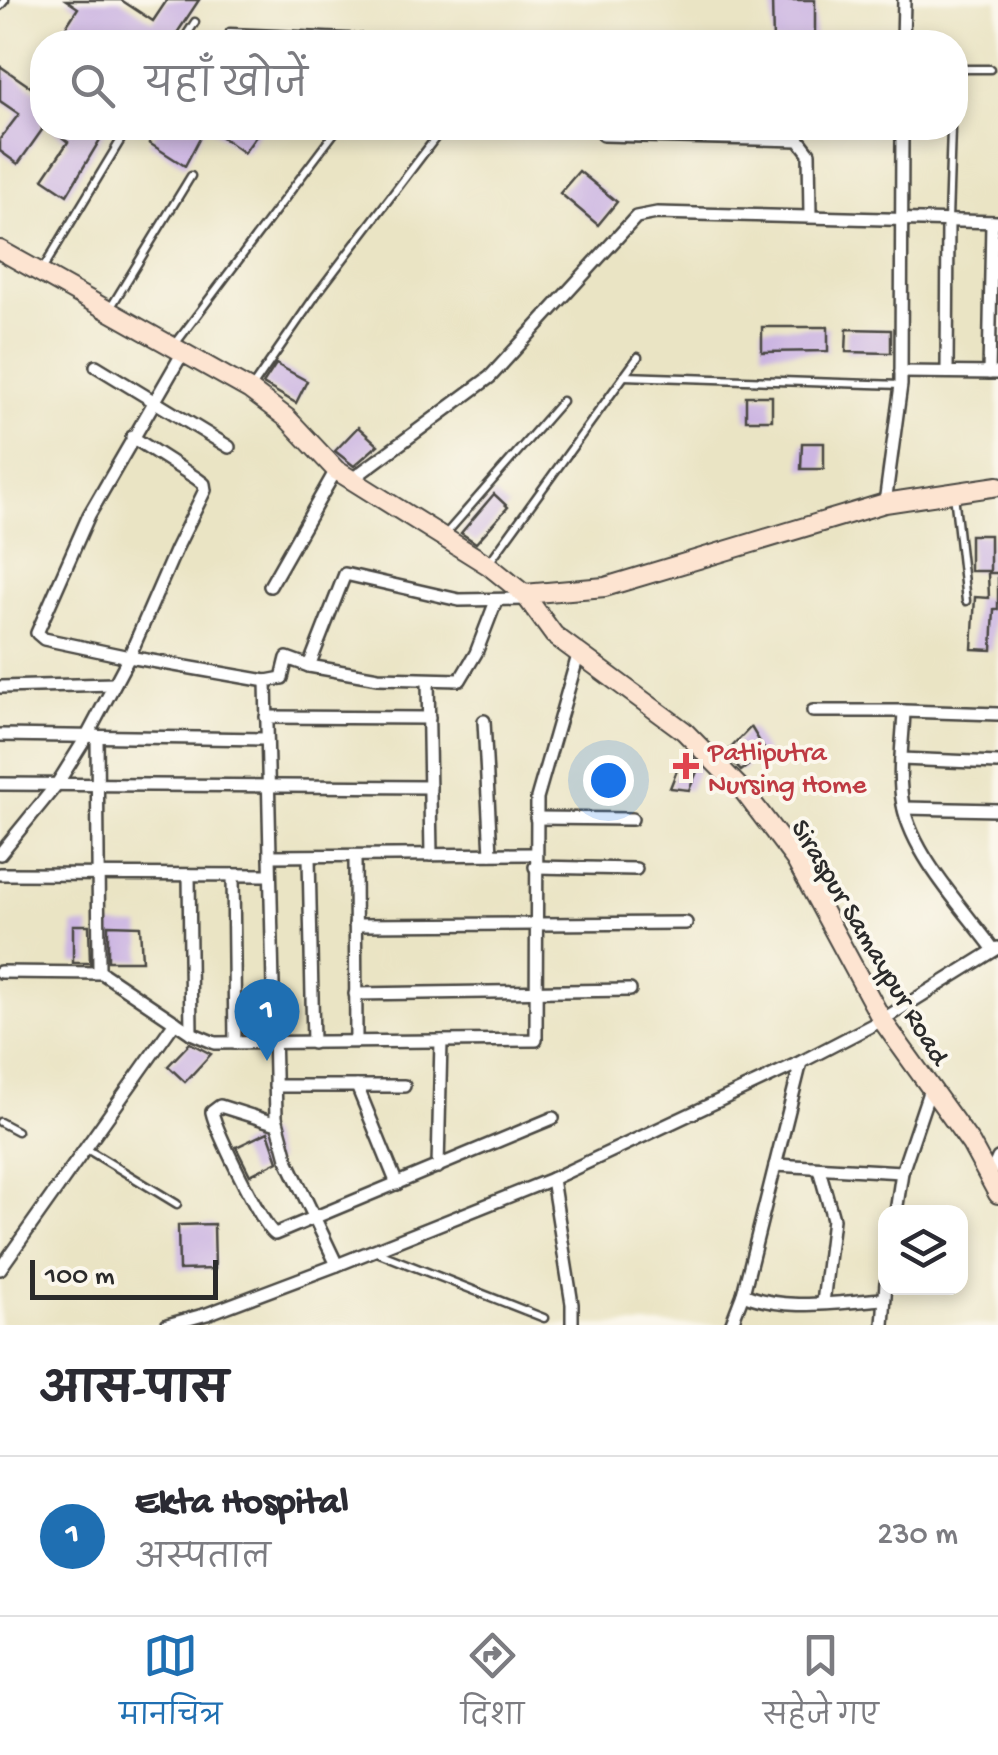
<!DOCTYPE html>
<html lang="hi">
<head>
<meta charset="utf-8">
<style>
	body { margin:0; font-family:"Gochi Hand","Playpen Sans Deva",sans-serif; background:#f2f2f3; color:#2b2b33 }
	.controls { position:absolute; right:30px; bottom:30px; display:grid; overflow:hidden; border-radius:20px; box-shadow:0 5px 15px #0003 }
	.controls button { width:90px; height:90px; display:grid; place-items:center; padding:0; border:0; border-bottom:2px solid #e1e1e2; background:#fff; color:#2b2b33; font:50px sans-serif }
	.scale { position:absolute; left:30px; bottom:25px; width:188px; box-sizing:border-box; padding-left:10px; border:5px solid #2b2b2b; border-top:0; font-size:28px; line-height:35px; white-space:nowrap; color:#2b2b2b; -webkit-text-stroke:8px #fbf7ec; paint-order:stroke }
	.you { position:absolute; left:608px; top:780px; width:35px; height:35px; margin:-25px; border:8px solid #fff; border-radius:50%; background:#1a73e8; box-shadow:0 0 0 15px #1a73e833 }
	.badge { display:grid; place-items:center; width:65px; height:65px; border-radius:50%; background:#1f6fb2; color:#fff; font-size:32px; font-weight:700 }
	.pin { position:absolute; translate:-50% -82px; filter:drop-shadow(0 2px 5px #0008) }
	.pin::after { content:''; position:absolute; top:52px; width:35px; height:30px; background:inherit; clip-path:polygon(0 0,100% 0,50% 100%) }
	.list { margin:0; padding:0; list-style:none }
	h2 { display:flex; justify-content:space-between; align-items:center; height:130px; margin:0; padding:0 40px; font-size:42px }
	h2 small { font-size:32px; font-weight:400; color:#7c7c81 }
	.list li { display:grid; grid-template-columns:65px 1fr auto; gap:30px; align-items:center; box-sizing:border-box; height:160px; padding:0 40px; border-top:2px solid #e1e1e2 }
	.list b { display:block; font-size:38px; white-space:nowrap }
	.list p { margin:0; font-size:32px; white-space:nowrap; color:#7c7c81 }
	.list em { font-size:32px; font-style:normal; color:#7c7c81 }
	.icon { flex:none; width:55px; height:55px; fill:none; stroke:currentColor; stroke-width:2; stroke-linecap:round; stroke-linejoin:round }
	.map { position:relative; flex:none; width:998px; height:1325px; overflow:hidden }
	.search { position:absolute; background:#fff; box-shadow:0 5px 15px #0003; left:30px; right:30px; top:30px; height:110px; display:flex; align-items:center; gap:25px; box-sizing:border-box; padding:0 35px; border-radius:40px; color:#7c7c81; font-size:38px }
	.sheet { height:290px; background:#fff }
	nav { display:flex; justify-content:space-around; align-items:center; box-sizing:border-box; height:140px; border-top:2px solid #e1e1e2; background:#fff; font-size:28px; color:#7c7c81 }
	nav a { display:grid; justify-items:center; gap:5px }
	nav .on { color:#1f6fb2 }
	.map>svg:first-child { display:block }
	.building { fill:#ccb5e2 }
	.lines { fill:none; stroke-linecap:round; stroke-linejoin:round }
	.lane-casing { stroke:#484742; stroke-width:11 }
	.street-casing { stroke:#484742; stroke-width:16 }
	.secondary-casing { stroke:#484742; stroke-width:22 }
	.lane { stroke:#fff; stroke-width:6 }
	.street { stroke:#fff; stroke-width:11 }
	.secondary { stroke:#fde4d1; stroke-width:18 }
	.health-dot { fill:#e0444e; stroke:#fbf7ec; stroke-width:4 }
	.labels { text-anchor:middle; stroke-width:8; stroke-linejoin:round; paint-order:stroke }
	.health-label { font-size:28px; fill:#be3a42; stroke:#fbf7ec; text-anchor:start }
	.street-label { font-size:28px; fill:#2b2b2b; stroke:#fbf7ec }
</style>
</head>
<body>
<div class="map">
<svg width="998" height="1325" viewBox="0 0 998 1325">
	<rect width="100%" height="100%" fill="#fbf7ec"/>
	<filter id="ink" filterUnits="userSpaceOnUse"><feTurbulence type="fractalNoise" baseFrequency=".01" numOctaves="2"/><feDisplacementMap in="SourceGraphic" scale="20" xChannelSelector="R" yChannelSelector="G"/><feConvolveMatrix kernelMatrix="1 2 1 2 8 2 1 2 1" color-interpolation-filters="sRGB"/></filter>
	<filter id="wash" filterUnits="userSpaceOnUse"><feTurbulence type="fractalNoise" baseFrequency=".0048" numOctaves="4" result="noise"/><feDisplacementMap in="SourceGraphic" scale="40" xChannelSelector="R" yChannelSelector="G"/><feGaussianBlur stdDeviation="2.25" result="paint"/><feColorMatrix in="noise" values="0 0 0 0 0 0 0 0 0 0 0 0 0 0 0 0 0 1.4 0 .05"/><feComposite in="paint" operator="in"/></filter>
	<g filter="url(#wash)">
		<rect width="100%" height="100%" fill="#eae4c4"/>
		<g id="blocks">
			<g class="building">
				<path d="M66,0H121L153,21L167,0H199L171,42H56L78,8Z"/>
				<path d="M772,0H815V42H773Z"/>
				<path d="M0,66L42,95V130L18,164L0,151V139L19,114L0,101Z"/>
				<path d="M50,128H107L67,195L43,179L68,142Z"/>
				<path d="M159,128H205L185,166L149,143Z"/>
				<path d="M209,128H262L244,153Z"/>
				<path d="M579,171L617,202L598,225L560,193Z"/>
				<path d="M762,327H828V351L762,352Z"/>
				<path d="M847,329L891,330V353L846,352Z"/>
				<path d="M276,364L307,381L296,403L263,384Z"/>
				<rect x="746" y="396" width="26" height="24"/>
				<path d="M358,427L378,445L354,466L335,451Z"/>
				<path d="M802,443H824V469H801Z"/>
				<path d="M494,494L508,507L476,543L461,533Z"/>
				<rect x="970" y="535" width="20" height="36"/>
				<path d="M988,573H998V609H994L992,650L972,649L975,597L989,598Z"/>
				<path d="M751,727L766,752L741,771L726,753Z"/>
				<path d="M685,750L700,765L689,790L670,788Z"/>
				<path d="M73,925H89L90,963H73Z"/>
				<path d="M108,925L140,926L142,961H108Z"/>
				<path d="M190,1043L211,1054L185,1082L168,1066Z"/>
				<path d="M268,1132L278,1161L250,1175L236,1147Z"/>
				<path d="M214,1224L215,1269L179,1270L178,1225Z"/>
			</g>
		</g>
	</g>
	<g filter="url(#ink)">
		<use href="#blocks" fill-opacity="0" stroke="#484742" stroke-width="2.5"/>
		<g class="lines">
			<defs>
				<g id="lane">
					<path d="M0,6L5,0"/>
					<path d="M230,32L463,42"/>
					<path d="M182,42L195,22"/>
					<path d="M956,69H990"/>
					<path d="M948,220L951,128"/>
					<path d="M41,272L128,128"/>
					<path d="M111,307L191,176"/>
					<path d="M176,343L338,128"/>
					<path d="M624,376L901,385"/>
					<path d="M251,389L316,295L443,128"/>
					<path d="M954,494L966,601"/>
					<path d="M444,536L562,401"/>
					<path d="M488,564L638,357"/>
					<path d="M0,1122L17,1131"/>
					<path d="M85,1148L177,1204"/>
					<path d="M374,1251L544,1318"/>
				</g>
				<g id="street">
					<path d="M903,42L904,0"/>
					<path d="M603,135L799,140L809,153L810,215"/>
					<path d="M96,366L229,447"/>
					<path d="M901,372L998,373"/>
					<path d="M947,372L948,220"/>
					<path d="M989,373L992,222"/>
					<path d="M132,437L196,478L204,484L205,490L176,549L129,657L266,681L282,678L287,658L309,666L345,574L459,600L528,599"/>
					<path d="M351,480L490,377L636,217L657,213L998,222"/>
					<path d="M885,503L901,385L902,128"/>
					<path d="M270,586L336,470"/>
					<path d="M309,666L378,678L460,680L476,653L496,601"/>
					<path d="M428,680L431,855"/>
					<path d="M266,681L276,1117L288,1162L337,1265"/>
					<path d="M0,687L114,684"/>
					<path d="M813,711H904C903,742 897,774 903,805C913,856 964,909 994,950"/>
					<path d="M904,711L998,714"/>
					<path d="M266,717L429,718"/>
					<path d="M484,721L491,854"/>
					<path d="M0,735L266,739"/>
					<path d="M97,736L99,972"/>
					<path d="M901,759L998,763"/>
					<path d="M0,784L430,787"/>
					<path d="M904,808L998,810"/>
					<path d="M536,818L632,819"/>
					<path d="M0,854L57,784L87,736L129,657L44,639L37,633L89,515L182,354"/>
					<path d="M270,856L535,854"/>
					<path d="M309,857L313,1043"/>
					<path d="M355,857L356,1041"/>
					<path d="M535,867L636,869"/>
					<path d="M0,874L270,875"/>
					<path d="M189,875L191,1033"/>
					<path d="M233,875L235,1043"/>
					<path d="M355,925L686,923"/>
					<path d="M0,972L102,973L191,1033L215,1043L536,1040L537,798L579,652"/>
					<path d="M355,994L630,990"/>
					<path d="M275,1086H404"/>
					<path d="M357,1086L397,1184"/>
					<path d="M277,1124L220,1106L212,1112C216,1130 262,1226 275,1234L553,1118"/>
					<path d="M775,1165L902,1172"/>
					<path d="M438,1167L441,1041"/>
					<path d="M819,1169L833,1219L823,1303"/>
					<path d="M990,1176L998,1158"/>
					<path d="M552,1179L572,1304V1325"/>
					<path d="M896,1212L902,1172L930,1089"/>
					<path d="M0,1269L175,1022"/>
					<path d="M743,1294C786,1312 838,1302 884,1299"/>
					<path d="M167,1325L207,1314L337,1265L552,1179L801,1062L882,1020L998,948"/>
					<path d="M731,1325L743,1294L801,1062"/>
					<path d="M883,1325L886,1282"/>
				</g>
				<g id="secondary">
					<path d="M0,250L250,390L287,418L336,470L488,565L524,594L554,635L684,731L745,793L795,859L882,1020L971,1144L998,1194"/>
					<path d="M524,594L605,587L885,503L998,486"/>
				</g>
			</defs>
			<use href="#lane" class="lane-casing"/>
			<use href="#street" class="street-casing"/>
			<use href="#secondary" class="secondary-casing"/>
			<use href="#lane" class="lane"/>
			<use href="#street" class="street"/>
			<use href="#secondary" class="secondary"/>
		</g>
	</g>
	<path class="health-dot" d="M681 751h10v10h10v10h-10v10h-10v-10h-10v-10h10z"/>
	<g class="labels">
		<g class="health-label">
			<text x="708" y="760">Patliputra<tspan x="708" dy="32">Nursing Home</tspan></text>
		</g>
		<g class="street-label">
			<text transform="translate(872 941) rotate(59)" y="10">Siraspur Samaypur Road</text>
		</g>
	</g>
</svg>
<div class="controls">
<button><svg class="icon" aria-label="layers" viewBox="0 0 24 24"><path d="M12 4l9 5-9 5-9-5zM3 14l9 5 9-5"/></svg></button>
</div>
<div class="scale">100 m</div>
<div class="you"></div>
<div class="pin badge" style="left:267px;top:1061px">1</div>
<div class="search"><svg class="icon" aria-label="search" viewBox="0 0 24 24"><circle cx="10" cy="10" r="6"/><path d="M15 15l6 6"/></svg>यहाँ खोजें</div>
</div>
<section class="sheet">
<h2>आस-पास<small></small></h2>
<ul class="list">
<li><span class="badge">1</span><div><b>Ekta Hospital</b><p>अस्पताल</p></div><em>230 m</em></li>
</ul>
</section>
<nav>
<a class="on"><svg class="icon" aria-label="map" viewBox="0 0 24 24"><path d="M3 6l6-2 6 2 6-2v14l-6 2-6-2-6 2zM9 4v14M15 6v14"/></svg>मानचित्र</a>
<a><svg class="icon" aria-label="directions" viewBox="0 0 24 24"><path d="M12 3l9 9-9 9-9-9zM9 14v-3h6M13 9l2 2-2 2"/></svg>दिशा</a>
<a><svg class="icon" aria-label="saved" viewBox="0 0 24 24"><path d="M7 4h10v16l-5-4-5 4z"/></svg>सहेजे गए</a>
</nav>
</body>
</html>
